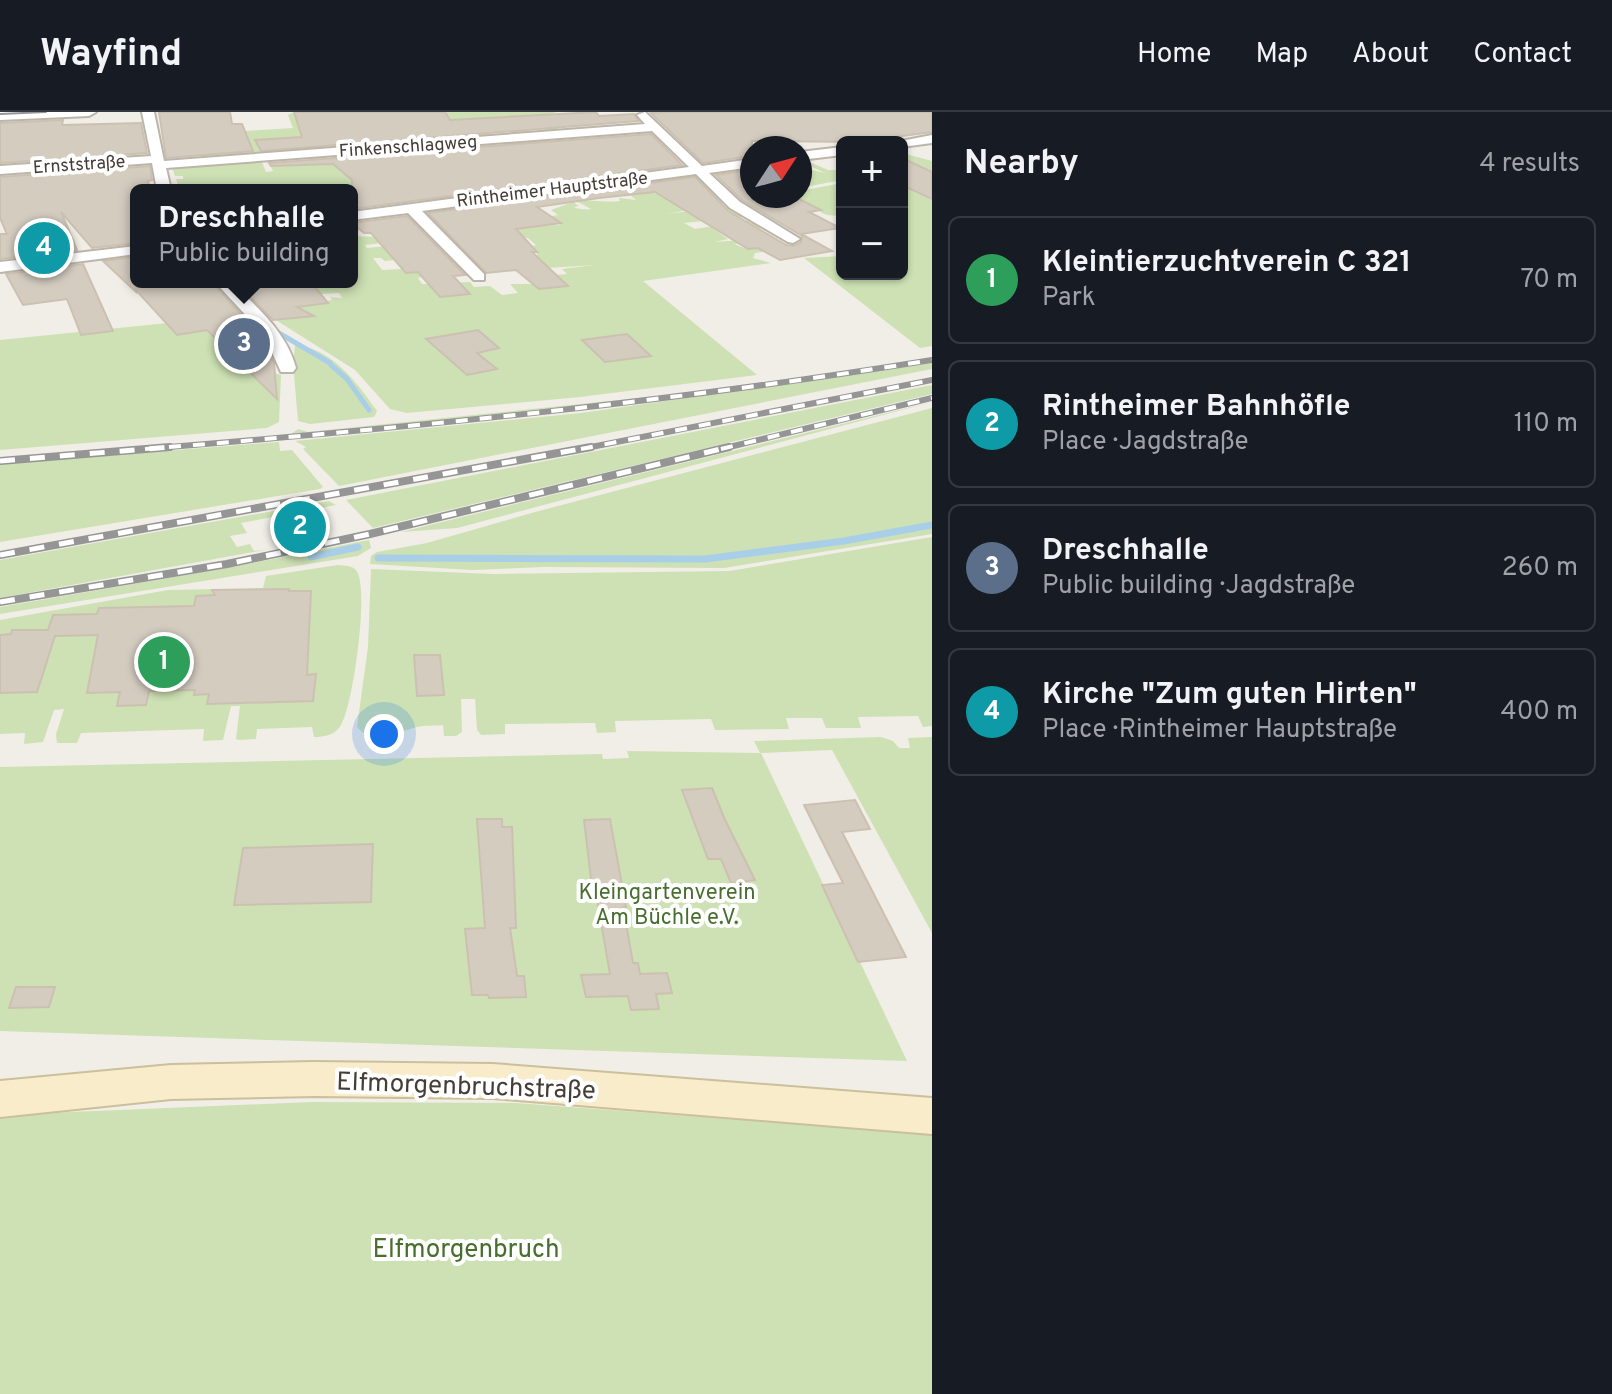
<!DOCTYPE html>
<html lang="en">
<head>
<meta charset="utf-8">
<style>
	body { margin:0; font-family:Overpass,sans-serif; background:#242831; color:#f1f3f6 }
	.controls { position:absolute; right:24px; top:24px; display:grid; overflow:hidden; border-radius:12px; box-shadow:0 2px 6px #0004 }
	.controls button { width:72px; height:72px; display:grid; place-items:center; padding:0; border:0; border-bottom:2px solid #363941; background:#171b24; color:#f1f3f6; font:40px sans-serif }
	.compass { position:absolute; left:740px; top:24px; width:72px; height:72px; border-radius:50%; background:#171b24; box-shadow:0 2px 6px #0004; rotate:54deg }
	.you { position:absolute; left:384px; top:622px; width:28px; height:28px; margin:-20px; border:6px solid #fff; border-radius:50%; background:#1a73e8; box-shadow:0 0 0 12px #1a73e833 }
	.badge { display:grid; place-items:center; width:52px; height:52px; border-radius:50%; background:#e3452d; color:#fff; font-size:26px; font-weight:700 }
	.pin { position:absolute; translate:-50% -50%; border:4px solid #fff; box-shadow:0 2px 8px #0006 }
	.popup { position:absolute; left:130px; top:72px; width:228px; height:104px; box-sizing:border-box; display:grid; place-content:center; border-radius:12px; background:#171b24; filter:drop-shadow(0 2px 6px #0005); font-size:26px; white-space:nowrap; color:#9ea1a6 }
	.popup b { font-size:30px; color:#f1f3f6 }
	.popup::after { content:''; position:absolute; left:50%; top:100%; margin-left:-16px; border:16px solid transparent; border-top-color:#171b24 }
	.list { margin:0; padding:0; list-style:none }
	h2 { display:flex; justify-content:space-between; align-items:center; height:104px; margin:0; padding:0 32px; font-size:34px }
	h2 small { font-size:26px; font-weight:400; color:#9ea1a6 }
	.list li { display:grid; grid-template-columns:52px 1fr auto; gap:24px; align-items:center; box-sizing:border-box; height:128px; margin:0 16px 16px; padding:0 16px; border:2px solid #363941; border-radius:12px }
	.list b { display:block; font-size:30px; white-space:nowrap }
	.list p { margin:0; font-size:26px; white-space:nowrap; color:#9ea1a6 }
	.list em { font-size:26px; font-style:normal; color:#9ea1a6 }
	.map { position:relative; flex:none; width:932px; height:1282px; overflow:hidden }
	header { display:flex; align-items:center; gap:48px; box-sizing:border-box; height:112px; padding:0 40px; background:#171b24; border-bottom:2px solid #363941 }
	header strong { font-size:38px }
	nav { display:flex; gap:44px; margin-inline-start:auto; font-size:28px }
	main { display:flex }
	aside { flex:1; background:#171b24 }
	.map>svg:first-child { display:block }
	.green { fill:#cde1b4 }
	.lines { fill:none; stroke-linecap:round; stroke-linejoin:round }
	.stream-far1 { stroke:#a9cfe8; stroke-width:5 }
	.stream { stroke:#a9cfe8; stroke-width:7 }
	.building { fill:#d5ccc0; stroke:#ccc1b1; stroke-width:2 }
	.minor-casing { stroke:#bcb5aa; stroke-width:4 }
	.tertiary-casing { stroke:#bcb5aa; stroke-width:4 }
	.secondary-casing { stroke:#ccbf9b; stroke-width:4 }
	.minor { fill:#fff; fill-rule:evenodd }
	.tertiary { fill:#fff; fill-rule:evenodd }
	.secondary { fill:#f8ecca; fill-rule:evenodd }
	.tram { stroke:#959595; stroke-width:2 }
	.rail-far1-casing { stroke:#959595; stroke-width:6 }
	.rail-casing { stroke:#959595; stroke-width:8 }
	.rail-far1 { stroke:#fff; stroke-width:4; stroke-dasharray:12; stroke-linecap:butt }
	.rail { stroke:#fff; stroke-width:5; stroke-dasharray:15; stroke-linecap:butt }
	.labels { text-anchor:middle; stroke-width:8; stroke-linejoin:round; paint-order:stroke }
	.far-street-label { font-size:18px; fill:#443e37; stroke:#fff }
	.park-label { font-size:22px; fill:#496f30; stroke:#fff }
	.near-street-label { font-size:26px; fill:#443e37; stroke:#fff }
	.near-park-label { font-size:26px; fill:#496f30; stroke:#fff }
</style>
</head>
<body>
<header>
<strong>Wayfind</strong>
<nav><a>Home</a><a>Map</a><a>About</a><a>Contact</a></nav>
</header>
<main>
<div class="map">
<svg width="932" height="1282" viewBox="0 0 932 1282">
	<rect width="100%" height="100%" fill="#f1eee7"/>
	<g class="green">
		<path d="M294,0H557L550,2L560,11L554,13L559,17L576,18L547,21L538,12L518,13L526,20L542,21L516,23C503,11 491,5 473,6L491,25L465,27L449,11L453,23L458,27L416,31L413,26L402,27L406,31L368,34L378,31L370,21L334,29L339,34L352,35L335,37L326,24L310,32L314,36L326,37L309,39L302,29L258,32L262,40L276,41L202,47L199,36L249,28L245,19L293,16L288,3Z"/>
		<path d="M575,24L577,26L564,27L569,32L564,34L583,38L624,39L622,35L637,34L645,43L652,42L649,45L661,58L640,49L608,55L594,53L598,56L564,62L555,56L550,57L554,60L512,62L519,67C501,70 489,68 474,57L448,60L451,64L459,63L473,73H443L436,63L424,64L430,74L415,77L426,86L449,83L453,86L423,90L405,74L394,75L397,80H379L374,75L346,78H180L176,67H183V64H175L172,55L261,48L266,60L273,59L271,55L314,51L311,46H293L340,42L343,44L324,46L329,52H355L348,41L378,39L380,41L362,43L367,49L385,48L388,52L397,51L401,56L394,57L397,61L437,59L429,48L445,51L449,56L468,54L465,50H455L441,34L462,33L466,36H471L468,32L491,30L495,34L480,36L487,43L511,41L497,30L519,28L524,32L510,34L514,38L533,36L524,28L546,26L548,28L534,29L540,37L560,35L551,26Z"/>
		<path d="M902,41L932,49V234L920,236L804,146L842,144V162H902Z"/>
		<path d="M812,51L828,58H842V68L800,76V59L812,58L825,61L806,52Z"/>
		<path d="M696,63L725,91L667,102L728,94L744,105L684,111L695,117L750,108L762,116L748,118L738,112L712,116L728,127L714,130L743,128L746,130L735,132C747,140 757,133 769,139L755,141L753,146L771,151L643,169L757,263L580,285L407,301L390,297L355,258L260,198L332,188L330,185L342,186L339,181L321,182L311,170H352V124L378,125L382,131L365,133L367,136L388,134L403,147L385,149L381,146H373L382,158L402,157L406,161L421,160L422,165L418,166L422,172L470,170L474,175L490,174L502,183L518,181L510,172H533L539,177L567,174L556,163L567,162L562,157L594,153L548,156L537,147L491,158L481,156H488L485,151L470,153L466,146L492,148L538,143L531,135L536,133L528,126L452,120L442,123L425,101L449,96L466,105L454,95L457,94L488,116L561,113L552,104L558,103L551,98L573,90L579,94L574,95C577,97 587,98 591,97L576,89C592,87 604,91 620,89L619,86L636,88L630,83L649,80L667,85L660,71L656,68Z"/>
		<path d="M842,71V104C828,103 823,104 817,96L809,97L774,84L749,88L759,94L746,96L739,91L769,84H800V79Z"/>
		<path d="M197,208L235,246L231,247L237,255L242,254V259L263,258L281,263L279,310L267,316L0,338V228Z"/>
		<path d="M299,233C335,240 357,271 377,299L374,305L310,312L298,309L293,251L295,234Z"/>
		<path d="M932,251V257L339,374L303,337L306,335L295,329L581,301Z"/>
		<path d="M932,273V282L373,416L346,388Z"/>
		<path d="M706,279L508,303L291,322L298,317L308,320Z"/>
		<path d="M932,290L457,416L401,420Z"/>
		<path d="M932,296V422L724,456L544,455L472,458L370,452L371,444L377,440L427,431L535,400Z"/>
		<path d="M279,330L280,339L292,338L323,375L320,377L0,430V352Z"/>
		<path d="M329,389L336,393L241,411L247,421L230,424L237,435L250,432L254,439L270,437L0,486V448Z"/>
		<path d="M932,425V614L923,615L918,604L858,605L861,616H826L822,606H786L789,617L715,618L711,607L615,609L616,620L597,621L595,611L505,612V622L481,623L477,618L475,587H461L462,620L456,624H444L443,613C435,614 425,613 417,615C397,620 373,635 357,615L368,535L371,457L493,462L729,459Z"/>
		<path d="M369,428L371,436L358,444L0,502V495L237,454Z"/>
		<path d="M338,453C345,454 351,453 356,458C370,474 353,595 341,613C335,623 325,625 314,625L312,615L257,617L256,627L239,628L236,627L240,594H231L223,628L203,629L204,617L81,621L77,631H57L56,622L64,597L54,598L43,630L24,632L25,621L0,622V508L168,478L263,476L266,464Z"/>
		<path d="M881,625L893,629L899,636H910L908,626L932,625V821L832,638L761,641L907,949L0,919V655L602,642L603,647L629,646L627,639L760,641L754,629Z"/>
		<path d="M312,990L516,991L932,1022V1282H0V1003Z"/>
	</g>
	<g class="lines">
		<g class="stream-far1">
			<path d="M272,217L330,251"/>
			<path d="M331,253L347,267L369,298"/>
		</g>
		<g class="stream">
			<path d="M311,445L358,435"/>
			<path d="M378,446L705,447L844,429L932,413"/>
		</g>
	</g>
	<g class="building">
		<path d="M159,0H230L232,12H242L253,39L166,46Z"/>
		<path d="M294,0H445L450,8L596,0L599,4L634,2L639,9L261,39L255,28L302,25Z"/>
		<path d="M666,0H932V20L858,30L752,29V44L703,51L651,1Z"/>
		<path d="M63,8L62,13L141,11L147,41L0,51V11Z"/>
		<path d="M651,22L682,53L352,97V68L333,52L271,54L269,51Z"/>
		<path d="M902,46L932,60V87L902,73Z"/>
		<path d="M150,54L152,68L148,69L150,78H136V131L92,136L61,100L77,138L0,147V122H7L0,106V65Z"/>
		<path d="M752,58V88L793,84L821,98L809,100L840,116L801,122L832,139L780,148L758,136L748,137L655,80L599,86L537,95L561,111L516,117L537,140H532L568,174L539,177L516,158L486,161L428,101L695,65L728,99L786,133L794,134L801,130L802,124L742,88L716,63Z"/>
		<path d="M407,104L465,163L453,164L470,182L440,185L418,160L406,161L371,121H364L352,111Z"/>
		<path d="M136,145V170H168L170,173L212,170L263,227L274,251L277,287L207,218L177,223L136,178V180L103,149Z"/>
		<path d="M83,152L113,219L81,223L67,187L23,193L6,162Z"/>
		<path d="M236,170H311L328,191L297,195L314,204L273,208Z"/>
		<path d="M478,218L499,236L477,241L497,257L467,263L426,227Z"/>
		<path d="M627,222L651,244L605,250L582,228Z"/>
		<path d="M289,477V479H311L307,563L316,562L313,589L207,592L209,582L194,583L195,578L149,579L146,593L117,594L120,580L87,581L98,523L55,524L37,580L0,581V523L11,522L12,518H48L53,503L97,502L99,496L194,494L196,484L215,483L212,478Z"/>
		<path d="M414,543H440L444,583L417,584Z"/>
		<path d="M712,676L725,708L755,768L731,771L721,747H708L682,678Z"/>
		<path d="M855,688L870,717L842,720L906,845L858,850L822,773L843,771L804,693Z"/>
		<path d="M477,707H502V715H512L516,816H510L517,864H524L526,885L489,886L488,883H472L465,817L485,816Z"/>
		<path d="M610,707L626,795H623L633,851H638L640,862L667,861L672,881L656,882L659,897L631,898L628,884L586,885L581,863L610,862L595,775H592L584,708Z"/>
		<path d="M373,732L371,790L234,793L243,736Z"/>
		<path d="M16,875H55L49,895L9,896Z"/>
	</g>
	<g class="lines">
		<defs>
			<g id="minor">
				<path d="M142,0H154L164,49L645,12L637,3L645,0L702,54L752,47V55L709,61L740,90L800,127L793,131L788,130L730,96L696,62L422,99L484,162V168H474L408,101L352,108V100L689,55L652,19L166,56L171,78H157L152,51L0,62V54L151,44Z"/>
				<path d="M932,23V31L902,35V30H896Z"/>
				<path d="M842,35V43L800,48V40Z"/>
				<path d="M136,134V142L0,160V150Z"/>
				<path d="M215,170H232C257,196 286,219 296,256L293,260H281L264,223Z"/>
			</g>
			<path id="tertiary" d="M0,0H96L89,4L0,8Z"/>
			<path id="secondary" d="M314,950L493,952L932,986V1022L493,986L314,984L171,987L0,1005V969L171,953Z"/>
		</defs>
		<use href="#minor" class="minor-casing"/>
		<use href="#tertiary" class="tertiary-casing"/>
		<use href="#secondary" class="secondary-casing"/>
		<use href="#minor" class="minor"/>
		<use href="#tertiary" class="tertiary"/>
		<use href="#secondary" class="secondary"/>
		<path class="tram" d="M0,2L46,0"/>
		<defs>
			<g id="rail-far1">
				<path d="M145,337C409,316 671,290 932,248"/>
				<path d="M581,337L932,268"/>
				<path d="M721,337L932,286"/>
			</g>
			<g id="rail">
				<path d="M0,349L170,335"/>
				<path d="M0,443L591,335"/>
				<path d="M0,490L227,452L370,422L729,335"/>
			</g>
		</defs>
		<use href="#rail-far1" class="rail-far1-casing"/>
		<use href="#rail" class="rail-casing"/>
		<use href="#rail-far1" class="rail-far1"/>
		<use href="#rail" class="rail"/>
	</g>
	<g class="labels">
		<g class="far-street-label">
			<text transform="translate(408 34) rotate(-4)" y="6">Finkenschlagweg</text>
			<text transform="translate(79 52) rotate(-4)" y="6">Ernststraße</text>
			<text transform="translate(552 77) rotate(-7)" y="6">Rintheimer Hauptstraße</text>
		</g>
		<g class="park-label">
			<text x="667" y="787">Kleingartenverein<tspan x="667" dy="25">Am Büchle e.V.</tspan></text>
		</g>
		<g class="near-street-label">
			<text transform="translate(466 973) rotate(2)" y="9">Elfmorgenbruchstraße</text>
		</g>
		<g class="near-park-label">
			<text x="466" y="1145">Elfmorgenbruch</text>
		</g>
	</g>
</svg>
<div class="controls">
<button>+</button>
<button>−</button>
</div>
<svg class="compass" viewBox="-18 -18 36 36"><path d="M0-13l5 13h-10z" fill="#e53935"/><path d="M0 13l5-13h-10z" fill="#9ea1a6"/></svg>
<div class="you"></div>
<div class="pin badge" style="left:164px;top:550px;background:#2e9e5b">1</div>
<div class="pin badge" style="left:300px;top:415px;background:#0f9aa8">2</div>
<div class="pin badge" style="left:244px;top:232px;background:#5c6f8a">3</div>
<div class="popup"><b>Dreschhalle</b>Public building</div>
<div class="pin badge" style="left:44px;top:136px;background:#0f9aa8">4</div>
</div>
<aside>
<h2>Nearby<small>4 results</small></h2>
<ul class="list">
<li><span class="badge" style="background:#2e9e5b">1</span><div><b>Kleintierzuchtverein C 321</b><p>Park</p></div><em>70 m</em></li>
<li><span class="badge" style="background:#0f9aa8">2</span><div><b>Rintheimer Bahnhöfle</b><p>Place · Jagdstraße</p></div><em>110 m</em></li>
<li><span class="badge" style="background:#5c6f8a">3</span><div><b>Dreschhalle</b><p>Public building · Jagdstraße</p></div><em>260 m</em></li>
<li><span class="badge" style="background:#0f9aa8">4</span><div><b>Kirche &quot;Zum guten Hirten&quot;</b><p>Place · Rintheimer Hauptstraße</p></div><em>400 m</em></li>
</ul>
</aside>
</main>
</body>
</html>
